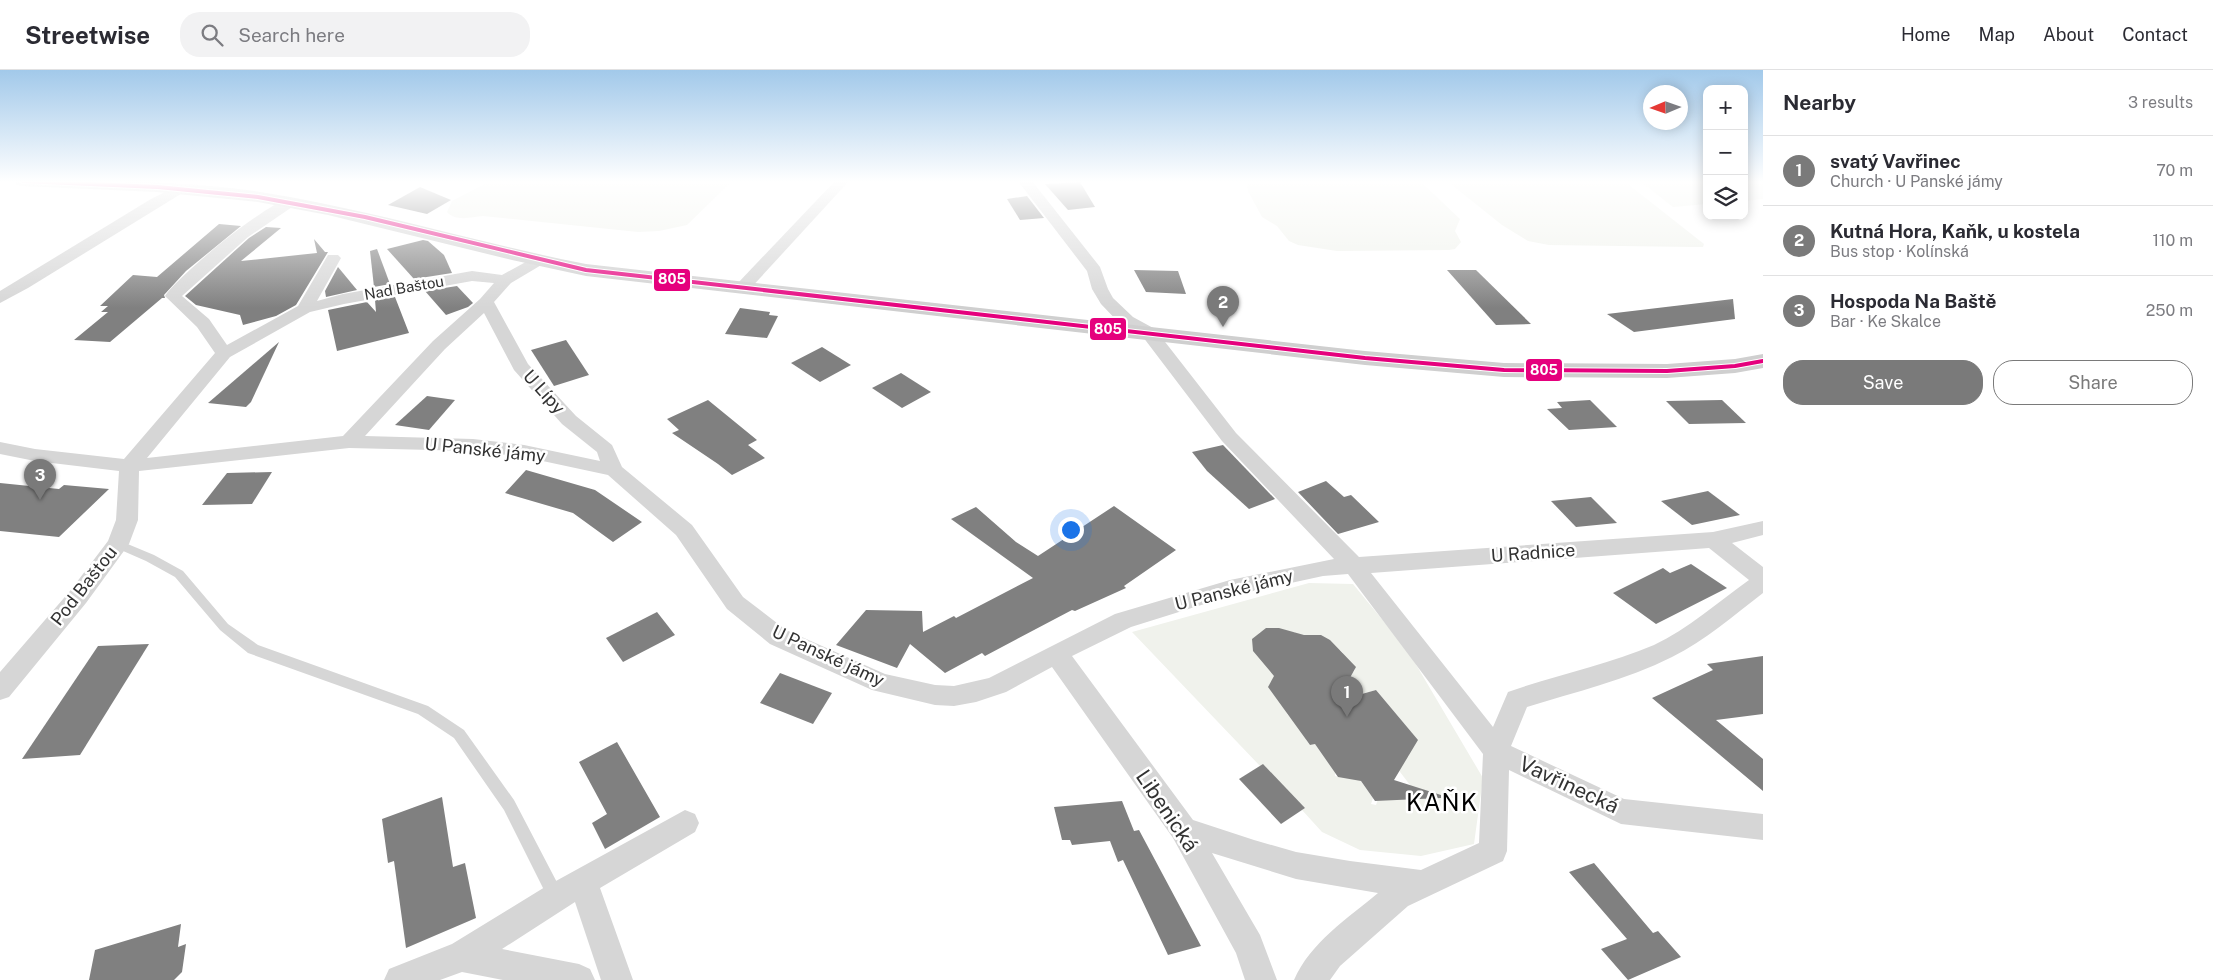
<!DOCTYPE html>
<html lang="en">
<head>
<meta charset="utf-8">
<style>
	body { margin:0; font-family:"Public Sans",sans-serif; background:#f2f2f3; color:#2b2b33 }
	.controls { position:absolute; right:15px; top:15px; display:grid; overflow:hidden; border-radius:10px; box-shadow:0 2px 12px #0003 }
	.controls button { width:45px; height:45px; display:grid; place-items:center; padding:0; border:0; border-bottom:1px solid #e1e1e2; background:#fff; color:#2b2b33; font:25px sans-serif }
	.compass { position:absolute; left:1643px; top:15px; width:45px; height:45px; border-radius:50%; background:#fff; box-shadow:0 2px 12px #0003; rotate:268deg }
	.you { position:absolute; left:1070px; top:459px; width:18px; height:18px; margin:-12px; border:4px solid #fff; border-radius:50%; background:#1a73e8; box-shadow:0 0 0 8px #1a73e833 }
	.badge { display:grid; place-items:center; width:32px; height:32px; border-radius:50%; background:#7a7a7a; color:#fff; font-size:16px; font-weight:700 }
	.pin { position:absolute; translate:-50% -41px; filter:drop-shadow(0 1px 2px #0008) }
	.pin::after { content:''; position:absolute; top:26px; width:18px; height:15px; background:inherit; clip-path:polygon(0 0,100% 0,50% 100%) }
	.list { margin:0; padding:0; list-style:none }
	h2 { display:flex; justify-content:space-between; align-items:center; height:65px; margin:0; padding:0 20px; font-size:21px }
	h2 small { font-size:16px; font-weight:400; color:#7c7c81 }
	.list li { display:grid; grid-template-columns:32px 1fr auto; gap:15px; align-items:center; box-sizing:border-box; height:70px; padding:0 20px; border-top:1px solid #e1e1e2 }
	.list b { display:block; font-size:19px; white-space:nowrap }
	.list p { margin:0; font-size:16px; white-space:nowrap; color:#7c7c81 }
	.list em { font-size:16px; font-style:normal; color:#7c7c81 }
	.actions { display:flex; gap:10px; padding:15px 20px }
	.actions a { flex:1; padding:11px 0; border:1px solid #7a7a7a; border-radius:20px; text-align:center; font-size:18px; color:#7a7a7a }
	.actions .main { background:#7a7a7a; color:#fff }
	.icon { flex:none; width:28px; height:28px; fill:none; stroke:currentColor; stroke-width:2; stroke-linecap:round; stroke-linejoin:round }
	.map { position:relative; flex:none; width:1763px; height:910px; overflow:hidden }
	header { display:flex; align-items:center; gap:30px; box-sizing:border-box; height:70px; padding:0 25px; background:#fff; border-bottom:1px solid #e1e1e2 }
	header strong { font-size:24px }
	nav { display:flex; gap:28px; margin-inline-start:auto; font-size:18px }
	.search { width:350px; height:45px; background:#f2f2f3; display:flex; align-items:center; gap:12px; box-sizing:border-box; padding:0 18px; border-radius:20px; color:#7c7c81; font-size:19px }
	main { display:flex }
	aside { flex:1; background:#fff }
	.map>svg:first-child { display:block }
	.green { fill:#f0f2ec; fill-rule:evenodd }
	.building { fill:#808080 }
	.lines { fill:none; stroke-linecap:round; stroke-linejoin:round }
	.lane { fill:#d6d6d6; fill-rule:evenodd }
	.street { fill:#d6d6d6; fill-rule:evenodd }
	.secondary { fill:#cfcfcf; fill-rule:evenodd }
	.bus-1-casing { stroke:#fff; stroke-width:6 }
	.bus-1 { stroke:#e5007d; stroke-width:4 }
	.labels { text-anchor:middle; stroke-width:5; stroke-linejoin:round; paint-order:stroke }
	.far-street-label { font-size:15px; fill:#323232; stroke:#fff }
	.street-label { font-size:18px; fill:#323232; stroke:#fff }
	.near-street-label { font-size:21px; fill:#323232; stroke:#fff }
	.near-quarter-label { font-size:24px; letter-spacing:1px; fill:#000; stroke:#fff }
	.line-badge { stroke:#fff; stroke-width:2 }
	.badge-label { font-size:14px; text-anchor:middle; font-weight:bold; fill:#fff }
</style>
</head>
<body>
<header>
<strong>Streetwise</strong>
<div class="search"><svg class="icon" aria-label="search" viewBox="0 0 24 24"><circle cx="10" cy="10" r="6"/><path d="M15 15l6 6"/></svg>Search here</div>
<nav><a>Home</a><a>Map</a><a>About</a><a>Contact</a></nav>
</header>
<main>
<div class="map">
<svg width="1763" height="910" viewBox="0 0 1763 910">
	<rect width="100%" height="100%" fill="#fff"/>
	<g class="green">
		<path d="M482,111H732L687,155L659,161L638,162L483,146C471,147 456,152 447,142L452,131L486,113Z"/>
		<path d="M1246,111H1420L1460,149L1455,161L1461,172L1455,179L1449,180L1337,181L1298,175L1289,171L1277,156L1262,147L1248,121Z"/>
		<path d="M1447,111H1624L1704,174L1703,177H1694L1549,175L1528,171L1502,155Z"/>
		<path d="M1640,111H1707V134L1673,137Z"/>
		<path d="M1744,111H1763V129L1744,131Z"/>
		<path d="M1309,513L1353,514L1408,581L1483,708L1474,774L1421,786L1360,780L1322,762L1302,740L1305,738L1260,696L1132,562ZM1274,558H1278L1291,565L1292,562H1295V567L1316,565L1336,581L1340,580L1343,583L1340,585L1355,599L1354,602L1350,600L1341,603L1358,625L1376,620L1412,663L1405,682L1409,685L1408,687L1403,684L1397,698L1410,715L1378,729L1376,735L1371,734L1373,728L1353,700L1339,707L1335,706V702L1315,674L1310,675L1307,671L1294,646L1290,647L1287,644L1275,599L1258,565L1260,562L1265,566Z"/>
	</g>
	<g class="building">
		<path d="M1080,112L1095,137L1068,140L1045,114Z"/>
		<path d="M420,117L451,130L427,144L388,135Z"/>
		<path d="M1027,126L1044,148L1020,150L1007,129Z"/>
		<path d="M219,154L241,156L186,201L164,225L165,228H162L110,272L74,270L108,242H101L108,236H100L133,205L157,207Z"/>
		<path d="M266,157L281,158L241,191L317,183L314,169L325,182H328L296,235L276,246L243,255L240,245L196,235L185,226L249,168Z"/>
		<path d="M423,170L428,171L444,185L452,203L414,209L387,179Z"/>
		<path d="M377,179L390,214L374,217L370,181Z"/>
		<path d="M338,197L357,220L326,227L325,221Z"/>
		<path d="M1134,200L1178,201L1186,224L1146,222Z"/>
		<path d="M1447,200H1476L1531,254L1496,255Z"/>
		<path d="M457,216L473,233L468,237L446,245L425,221Z"/>
		<path d="M395,227L409,263L337,281L328,240L367,232L376,242L375,230Z"/>
		<path d="M1733,229L1735,249L1634,262L1607,244Z"/>
		<path d="M740,238L770,242L769,245L778,246L767,268L725,264Z"/>
		<path d="M566,270L589,305L554,316L531,280Z"/>
		<path d="M279,272L251,332L246,337L208,333Z"/>
		<path d="M822,277L851,295L820,312L791,293Z"/>
		<path d="M901,303L931,322L902,338L872,318Z"/>
		<path d="M427,326L455,330L429,360L395,355Z"/>
		<path d="M708,330L757,370L748,375L765,388L732,405L718,394L672,363L679,360L667,349Z"/>
		<path d="M1590,330L1617,357L1569,360L1547,339L1562,338L1557,332Z"/>
		<path d="M1722,330L1746,353L1689,354L1666,331Z"/>
		<path d="M1223,375L1275,429L1249,439L1207,401L1192,382Z"/>
		<path d="M526,400L595,420L642,452L613,472L573,443L505,423Z"/>
		<path d="M272,402L252,434L202,435L227,403Z"/>
		<path d="M1326,411L1344,427L1351,425L1379,452L1338,464L1298,422Z"/>
		<path d="M0,413L59,419L64,415L109,419L59,467L0,461Z"/>
		<path d="M1708,421L1740,445L1692,455L1661,431Z"/>
		<path d="M1591,427L1617,453L1576,457L1551,431Z"/>
		<path d="M1114,436L1176,480L1124,516L1126,518L1075,541L1072,540L985,586L982,583L945,603L910,574L897,598L836,575L866,540L922,541L923,562L954,546L956,548L1033,508L951,449L976,437L1016,472L1038,486Z"/>
		<path d="M1691,494L1727,518L1656,554L1613,523L1663,498L1670,503Z"/>
		<path d="M657,542L675,565L623,592L606,568Z"/>
		<path d="M1266,558H1279L1304,565H1321L1330,570L1356,597L1337,631L1376,620L1418,670L1394,710L1441,725V728L1375,731L1361,711L1338,707L1315,674L1310,675L1268,617L1274,606L1253,581L1252,569Z"/>
		<path d="M149,574L80,685L22,689L98,576Z"/>
		<path d="M1763,586V644L1716,650L1763,689V721L1652,628L1713,600L1707,594Z"/>
		<path d="M780,603L832,623L813,654L760,633Z"/>
		<path d="M617,672L660,747L605,779L592,753L607,744L579,692Z"/>
		<path d="M1263,694L1305,738L1281,754L1239,709Z"/>
		<path d="M442,727L453,797L465,793L476,848L406,878L394,791L388,793L382,749Z"/>
		<path d="M1122,731L1134,761L1139,760L1201,876L1168,885L1123,790L1118,792L1110,771L1072,775L1070,770H1062L1054,737Z"/>
		<path d="M1594,793L1653,863L1658,861L1681,887L1628,910L1601,879L1627,869L1569,802Z"/>
		<path d="M181,854L178,877L186,874L182,902L174,910H89L95,880Z"/>
	</g>
	<g class="lines">
		<path class="lane" d="M118,470L154,485L183,501L228,554L258,575L428,636L464,660L514,730L562,822L564,827L562,832L556,835L550,832L504,740L454,668L418,644L248,583L220,560L175,507L146,491L114,477L112,474Z"/>
		<g class="street">
			<path d="M835,111H849L749,220H737L735,217L737,214Z"/>
			<path d="M1018,111H1032L1100,197L1108,219L1113,228L1133,247L1155,259L1236,363L1359,487L1713,462L1763,451V465L1732,473L1763,497V523C1734,545 1705,571 1672,587C1626,610 1575,622 1527,637L1511,676L1624,729L1763,744V770L1621,754L1509,700L1507,781L1503,791L1408,836L1340,896L1330,910H1294C1310,873 1348,848 1378,823L1296,809L1212,783L1260,865L1277,910H1245L1236,883L1173,768L1052,597L1006,622L976,632L954,636L935,635L872,620L770,574L727,539L676,465L608,405L524,387L473,381L349,378L139,401L138,450L129,474L86,533L9,627L0,630V602L70,521L108,471L116,450L119,401L35,391L0,384V372L35,379L124,389L215,283L197,257L165,226C180,204 265,134 290,128L297,132L295,135L248,167L182,226L209,249L227,275L298,236L328,185H338L341,188L317,231L343,224L472,201L502,205L533,188H543L546,191L543,194L511,213L494,232L528,294L576,346L612,375L622,397L692,455L743,527L786,560L885,604L935,615L954,616L989,608L1115,544L1230,510L1334,489L1222,371L1143,267L1121,255L1101,234L1092,219L1087,201ZM472,211L494,213L480,229L433,271L343,366L147,388L230,287L310,242L344,234ZM484,243L514,300L562,354L597,382L600,391L524,375L473,369L365,366L445,279ZM1709,478L1749,510C1718,532 1688,559 1654,575C1607,595 1556,605 1508,622L1493,657L1371,503ZM1348,504L1483,684L1479,773L1421,800L1350,791L1296,782L1254,770L1193,750L1072,586L1131,557L1230,526L1323,506Z"/>
			<path d="M179,115L184,116L186,119L184,122L28,218L0,233V221L151,129Z"/>
			<path d="M685,740L695,744L699,753L695,762L600,818L633,910H601L575,832L502,879L579,894L590,899L595,910H503L462,902L440,910H384L389,899L452,874L545,817Z"/>
		</g>
		<path class="secondary" d="M14,111C97,111 179,109 260,122C370,139 477,173 586,194L1365,281L1504,293L1667,294L1735,289L1763,284V298L1735,303L1667,308L1504,307L1365,295L586,206L512,190L328,145L258,132L157,122L23,116L17,115Z"/>
		<defs>
			<path id="bus-1" d="M23,111L158,117L258,127L365,147L586,200L1365,288L1504,300L1667,301L1735,296L1763,291"/>
		</defs>
		<use href="#bus-1" class="bus-1-casing"/>
		<use href="#bus-1" class="bus-1"/>
	</g>
	<linearGradient id="sky" x2="0" y2="1"><stop stop-color="#a2c9ea"/><stop offset="0.47" stop-color="#fff"/><stop offset="1" stop-color="#fff" stop-opacity="0"/></linearGradient>
	<rect width="1763" height="238" fill="url(#sky)"/>
	<g class="labels">
		<g class="far-street-label">
			<text transform="translate(404 218) rotate(-10)" y="5">Nad Baštou</text>
		</g>
		<g class="street-label">
			<text transform="translate(544 322) rotate(48)" y="6">U Lípy</text>
			<text transform="translate(485 380) rotate(6)" y="6">U Panské jámy</text>
			<text transform="translate(1533 483) rotate(-4)" y="6">U Radnice</text>
			<text transform="translate(84 516) rotate(-52)" y="6">Pod Baštou</text>
			<text transform="translate(1234 520) rotate(-14)" y="6">U Panské jámy</text>
			<text transform="translate(828 586) rotate(25)" y="6">U Panské jámy</text>
		</g>
		<g class="near-street-label">
			<text transform="translate(1569 715) rotate(25)" y="7">Vavřinecká</text>
			<text transform="translate(1167 741) rotate(56)" y="7">Libenická</text>
		</g>
		<g class="near-quarter-label">
			<text x="1442" y="741">KAŇK</text>
		</g>
	</g>
	<g class="line-badge">
		<rect x="653" y="198" width="38" height="24" rx="5" fill="#e5007d"/>
		<rect x="1089" y="247" width="38" height="24" rx="5" fill="#e5007d"/>
		<rect x="1525" y="288" width="38" height="24" rx="5" fill="#e5007d"/>
	</g>
	<g class="badge-label">
		<text x="672" y="214">805</text>
		<text x="1108" y="264">805</text>
		<text x="1544" y="305">805</text>
	</g>
</svg>
<div class="controls">
<button>+</button>
<button>−</button>
<button><svg class="icon" aria-label="layers" viewBox="0 0 24 24"><path d="M12 4l9 5-9 5-9-5zM3 14l9 5 9-5"/></svg></button>
</div>
<svg class="compass" viewBox="-18 -18 36 36"><path d="M0-13l5 13h-10z" fill="#e53935"/><path d="M0 13l5-13h-10z" fill="#7c7c81"/></svg>
<div class="you"></div>
<div class="pin badge" style="left:1347px;top:647px">1</div>
<div class="pin badge" style="left:1223px;top:257px">2</div>
<div class="pin badge" style="left:40px;top:430px">3</div>
</div>
<aside>
<h2>Nearby<small>3 results</small></h2>
<ul class="list">
<li><span class="badge">1</span><div><b>svatý Vavřinec</b><p>Church · U Panské jámy</p></div><em>70 m</em></li>
<li><span class="badge">2</span><div><b>Kutná Hora, Kaňk, u kostela</b><p>Bus stop · Kolínská</p></div><em>110 m</em></li>
<li><span class="badge">3</span><div><b>Hospoda Na Baště</b><p>Bar · Ke Skalce</p></div><em>250 m</em></li>
</ul>
<div class="actions"><a class="main">Save</a><a>Share</a></div>
</aside>
</main>
</body>
</html>
